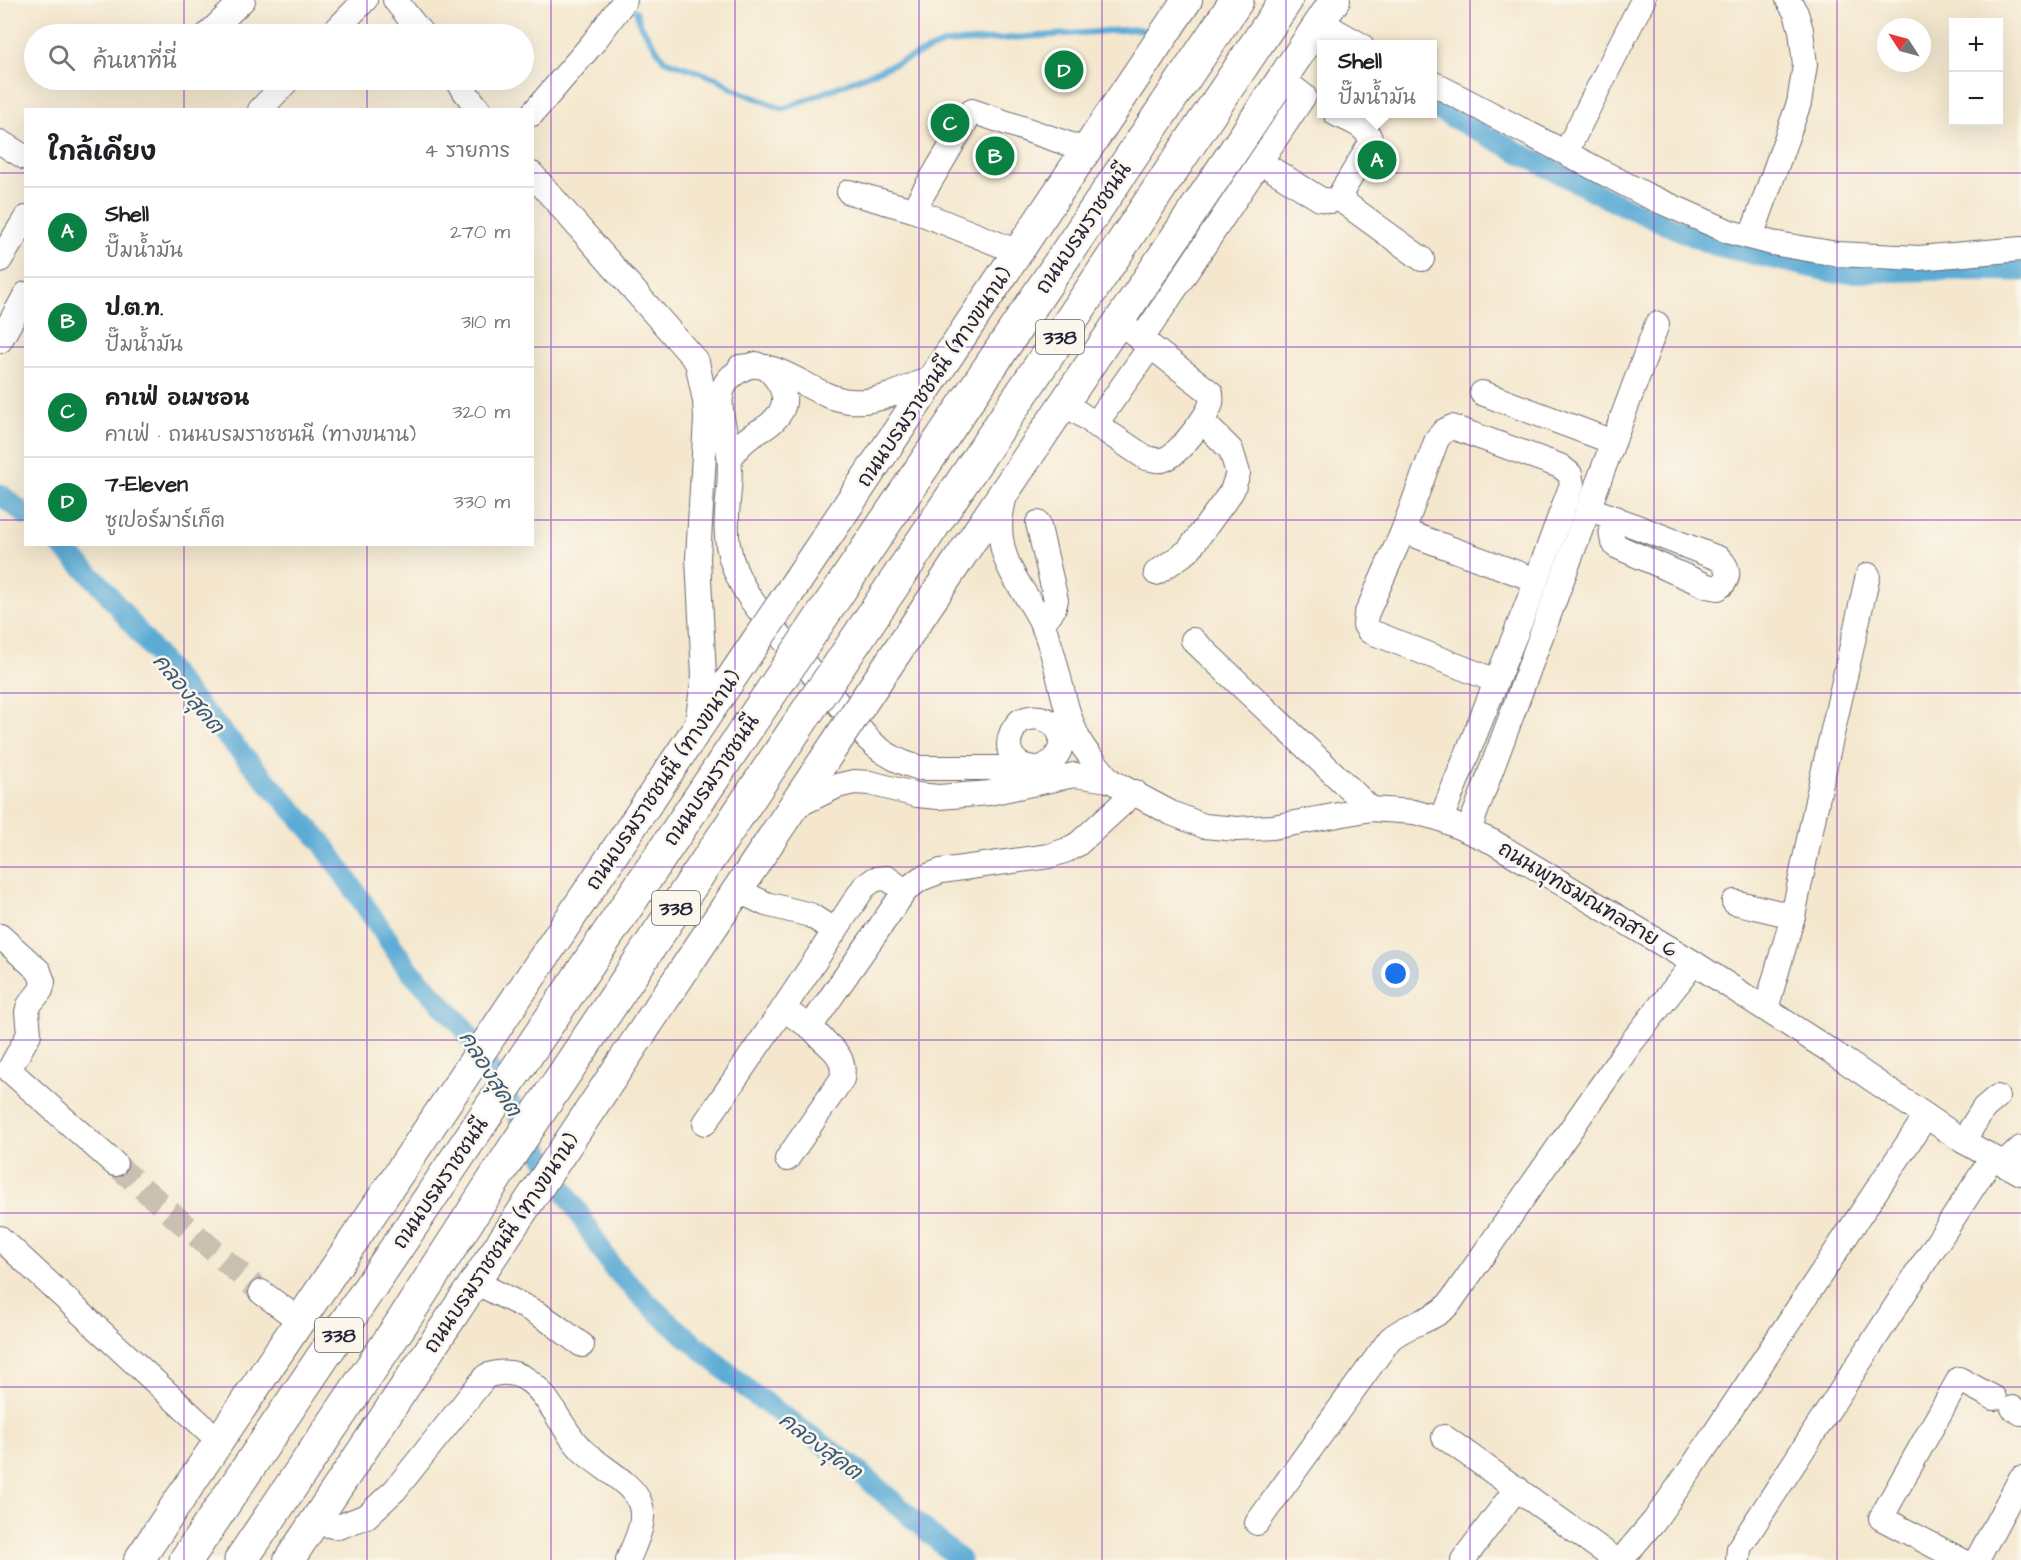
<!DOCTYPE html>
<html lang="th">
<head>
<meta charset="utf-8">
<style>
	body { margin:0; font-family:"Architects Daughter","Playpen Sans Thai",sans-serif; background:#f6f6f6; color:#202124 }
	.controls { position:absolute; right:18px; top:18px; display:grid; overflow:hidden; border-radius:0px; box-shadow:0 6px 24px #0002 }
	.controls button { width:54px; height:54px; display:grid; place-items:center; padding:0; border:0; border-bottom:2px solid #e0e0e0; background:#fff; color:#202124; font:30px sans-serif }
	.compass { position:absolute; left:1877px; top:18px; width:54px; height:54px; border-radius:50%; background:#fff; box-shadow:0 6px 24px #0002; rotate:306deg }
	.you { position:absolute; left:1396px; top:974px; width:21px; height:21px; margin:-15px; border:4px solid #fff; border-radius:50%; background:#1a73e8; box-shadow:0 0 0 9px #1a73e833 }
	.badge { display:grid; place-items:center; width:39px; height:39px; border-radius:50%; background:#0b8043; color:#fff; font-size:20px; font-weight:700 }
	.pin { position:absolute; translate:-50% -50%; border:3px solid #fff; box-shadow:0 2px 6px #0006 }
	.popup { position:absolute; left:1317px; top:40px; width:120px; height:78px; box-sizing:border-box; display:grid; place-content:center; border-radius:0px; background:#fff; filter:drop-shadow(0 2px 4px #0005); font-size:20px; white-space:nowrap; color:#757577 }
	.popup b { font-size:22px; color:#202124 }
	.popup::after { content:''; position:absolute; left:50%; top:100%; margin-left:-12px; border:12px solid transparent; border-top-color:#fff }
	.list { margin:0; padding:0; list-style:none }
	h2 { display:flex; justify-content:space-between; align-items:center; height:78px; margin:0; padding:0 24px; font-size:26px }
	h2 small { font-size:20px; font-weight:400; color:#757577 }
	.list li { display:grid; grid-template-columns:39px 1fr auto; gap:18px; align-items:center; box-sizing:border-box; height:90px; padding:0 24px; border-top:2px solid #e0e0e0 }
	.list b { display:block; font-size:22px; white-space:nowrap }
	.list p { margin:0; font-size:20px; white-space:nowrap; color:#757577 }
	.list em { font-size:20px; font-style:normal; color:#757577 }
	.icon { flex:none; width:33px; height:33px; fill:none; stroke:currentColor; stroke-width:2; stroke-linecap:round; stroke-linejoin:round }
	.map { position:relative; flex:none; width:2021px; height:1560px; overflow:hidden }
	.search { position:absolute; background:#fff; box-shadow:0 6px 24px #0002; left:24px; top:24px; width:510px; height:66px; display:flex; align-items:center; gap:15px; box-sizing:border-box; padding:0 21px; border-radius:33px; color:#757577; font-size:22px }
	.panel { position:absolute; background:#fff; box-shadow:0 6px 24px #0002; left:24px; top:108px; width:510px; height:438px; border-radius:0px }
	.map>svg:first-child { display:block }
	.lines { fill:none; stroke-linecap:round; stroke-linejoin:round }
	.stream { stroke:#5babd5; stroke-width:6 }
	.canal { stroke:#5babd5; stroke-width:21 }
	.minor-tunnel { stroke:#cac0b1; stroke-width:24; stroke-dasharray:24 12; stroke-linecap:butt }
	.minor-casing { stroke:#6c676e; stroke-width:26 }
	.major-casing { stroke:#6c676e; stroke-width:32 }
	.highway-casing { stroke:#6c676e; stroke-width:35 }
	.minor { stroke:#fff; stroke-width:24 }
	.major { stroke:#fff; stroke-width:30 }
	.highway { stroke:#fff; stroke-width:33 }
	.major-bridge-casing { stroke:#6c676e; stroke-width:32; stroke-linecap:butt }
	.highway-bridge-casing { stroke:#6c676e; stroke-width:35; stroke-linecap:butt }
	.major-bridge { stroke:#fff; stroke-width:30 }
	.highway-bridge { stroke:#fff; stroke-width:33 }
	.grid { fill:none; stroke:#7b2cbf; stroke-width:1.5; stroke-opacity:0.55 }
	.labels { text-anchor:middle; stroke-width:5; stroke-linejoin:round; paint-order:stroke }
	.shield { fill:#fbf7ec; stroke:#636270; stroke-width:1.5 }
	.shield-label { font-size:20px; font-weight:bold; fill:#22223b }
	.street-label { font-size:21px; fill:#22223b; stroke:#fbf7ec }
	.water-label { font-size:22px; font-style:italic; fill:#395979; stroke:#fbf7ec }
</style>
</head>
<body>
<div class="map">
<svg width="2021" height="1560" viewBox="0 0 2021 1560">
	<rect width="100%" height="100%" fill="#fbf7ec"/>
	<filter id="ink" filterUnits="userSpaceOnUse"><feTurbulence type="fractalNoise" baseFrequency=".0167" numOctaves="2"/><feDisplacementMap in="SourceGraphic" scale="12" xChannelSelector="R" yChannelSelector="G"/><feConvolveMatrix kernelMatrix="1 2 1 2 8 2 1 2 1" color-interpolation-filters="sRGB"/></filter>
	<filter id="wash" filterUnits="userSpaceOnUse"><feTurbulence type="fractalNoise" baseFrequency=".008" numOctaves="4" result="noise"/><feDisplacementMap in="SourceGraphic" scale="24" xChannelSelector="R" yChannelSelector="G"/><feGaussianBlur stdDeviation="1.35" result="paint"/><feColorMatrix in="noise" values="0 0 0 0 0 0 0 0 0 0 0 0 0 0 0 0 0 1.4 0 .05"/><feComposite in="paint" operator="in"/></filter>
	<g filter="url(#wash)">
		<rect width="100%" height="100%" fill="#f4e7ce"/>
		<g class="lines">
			<path class="stream" d="M636,11L640,24L664,60L716,78L734,89L783,109L946,43L1136,29L1148,31"/>
			<g class="canal">
				<path d="M1432,107L1610,200L1713,245L1836,273L1950,270L2021,271"/>
				<path d="M0,494L26,515"/>
				<path d="M59,544L101,585L188,694L321,841L406,966L463,1027L612,1267L654,1309L753,1394L850,1464L960,1560"/>
			</g>
		</g>
	</g>
	<g filter="url(#ink)">
		<g class="lines">
			<path class="minor-tunnel" d="M115,1164L261,1292"/>
			<defs>
				<g id="minor">
					<path d="M395,0L422,34"/>
					<path d="M1320,22L1361,45"/>
					<path d="M208,34L243,0"/>
					<path d="M332,34L365,0"/>
					<path d="M456,80L479,110"/>
					<path d="M1432,83L1646,195L1730,232L1772,243L1837,254L1919,258L2021,249"/>
					<path d="M260,110L288,80"/>
					<path d="M532,114L593,43L625,0"/>
					<path d="M0,142L26,158"/>
					<path d="M1566,152L1643,0"/>
					<path d="M1260,162L1320,199L1331,201L1338,198L1371,143C1369,126 1350,121 1336,114"/>
					<path d="M532,174L697,362L705,401L706,419L698,558L704,676L696,729"/>
					<path d="M849,192L913,210"/>
					<path d="M1338,198L1422,259"/>
					<path d="M1751,237L1799,103L1805,65L1801,30L1796,13L1788,0"/>
					<path d="M1018,252L913,210L972,111L1086,150"/>
					<path d="M0,260L26,218"/>
					<path d="M1141,340L1304,96L1282,79"/>
					<path d="M0,341L26,294"/>
					<path d="M756,364C704,379 723,414 729,454C733,484 723,515 728,545C735,590 769,622 797,655C821,683 844,711 868,739C883,754 900,763 920,768H1029"/>
					<path d="M740,367C782,358 810,397 850,401C880,404 908,387 934,376"/>
					<path d="M1482,393L1613,442"/>
					<path d="M1064,403L1146,458C1153,459 1159,462 1165,459C1178,455 1208,416 1211,403C1212,401 1211,395 1211,393L1131,331"/>
					<path d="M1095,425L1150,347"/>
					<path d="M730,457C735,451 740,445 746,440C754,433 763,430 770,424C794,404 784,385 766,367"/>
					<path d="M1005,495C1001,512 998,527 1002,544C1007,575 1031,598 1043,626C1059,662 1061,704 1079,740C1086,754 1100,767 1109,780"/>
					<path d="M1588,508L1720,559C1730,569 1730,580 1718,588L1707,586L1616,546C1609,535 1611,530 1616,518"/>
					<path d="M1038,523L1056,600L1053,610L1042,623"/>
					<path d="M1403,531L1437,439L1444,431L1452,427L1560,466L1570,474L1572,484L1527,605L1441,819"/>
					<path d="M1156,573L1188,551L1232,491L1238,473L1231,450L1202,421"/>
					<path d="M1193,640L1371,809"/>
					<path d="M1496,681L1369,631L1365,625L1366,615L1403,531L1536,580"/>
					<path d="M1024,775C1033,770 1046,768 1053,760C1075,737 1049,707 1020,721C1001,740 1007,767 1036,768"/>
					<path d="M792,808L837,786L854,782L870,783L917,795L939,797L989,793L1074,775L1109,780L1171,813L1204,826L1237,829L1273,827L1371,809L1414,812L1441,819L1493,842L1694,963L1832,1052L1963,1141L2021,1173"/>
					<path d="M1469,830L1657,324"/>
					<path d="M737,890L766,904L810,915L835,931"/>
					<path d="M1734,902L1793,916"/>
					<path d="M0,936L39,971L43,982L41,990L29,1005L27,1012L29,1034L9,1070L115,1164"/>
					<path d="M783,1009L864,887L875,879L887,878L905,891"/>
					<path d="M1766,1009L1793,916L1818,796L1868,575"/>
					<path d="M705,1123L783,1009L813,1029"/>
					<path d="M1963,1141L1984,1108L1997,1097"/>
					<path d="M787,1159L842,1079C847,1052 827,1048 813,1029L815,1020L905,891L920,879L941,871L1049,856L1067,850L1078,844L1135,792"/>
					<path d="M2004,1164L2021,1148"/>
					<path d="M0,1238L219,1441"/>
					<path d="M475,1281C497,1295 521,1303 543,1317C556,1325 569,1336 582,1345"/>
					<path d="M261,1292L299,1320"/>
					<path d="M2013,1408L2021,1413"/>
					<path d="M1444,1437L1616,1560"/>
					<path d="M314,1522L338,1527L367,1516L395,1490L486,1376C540,1357 553,1422 582,1450C598,1466 632,1482 640,1503C647,1522 635,1542 628,1560"/>
					<path d="M1257,1523L1390,1339C1408,1323 1432,1322 1449,1304L1631,1043L1694,963"/>
					<path d="M1463,1560L1517,1488"/>
					<path d="M1621,1560L1654,1521L1693,1466L1926,1116"/>
					<path d="M1738,1560L1739,1548L1992,1158"/>
					<path d="M1961,1560L1881,1518L1959,1379L1994,1398"/>
					<path d="M1977,1560L2021,1478"/>
				</g>
				<g id="major">
					<path d="M779,608L1187,0"/>
					<path d="M861,705L1335,0"/>
					<path d="M139,1560L759,637"/>
					<path d="M289,1560L841,735"/>
				</g>
				<g id="highway">
					<path d="M806,640L1237,0"/>
					<path d="M834,673L1286,0"/>
					<path d="M186,1560L786,670"/>
					<path d="M241,1560L401,1324L514,1149L813,703"/>
				</g>
			</defs>
			<use href="#minor" class="minor-casing"/>
			<use href="#major" class="major-casing"/>
			<use href="#highway" class="highway-casing"/>
			<use href="#minor" class="minor"/>
			<use href="#major" class="major"/>
			<use href="#highway" class="highway"/>
			<defs>
				<g id="major-bridge">
					<path d="M759,637L779,608"/>
					<path d="M841,735L861,705"/>
				</g>
				<g id="highway-bridge">
					<path d="M786,670L806,640"/>
					<path d="M813,703L834,673"/>
				</g>
			</defs>
			<use href="#major-bridge" class="major-bridge-casing"/>
			<use href="#highway-bridge" class="highway-bridge-casing"/>
			<use href="#major-bridge" class="major-bridge"/>
			<use href="#highway-bridge" class="highway-bridge"/>
		</g>
	</g>
	<path class="grid" d="M184,0V34M367,0V34M551,0V1560M735,0V1560M919,0V1560M1102,0V1560M1286,0V1560M1470,0V1560M1654,0V1560M1837,0V1560M184,80V110M367,80V110M0,173H26M532,173H2021M0,347H26M532,347H2021M0,520H26M532,520H2021M184,544V1560M367,544V1560M0,693H2021M0,867H2021M0,1040H2021M0,1213H2021M0,1387H2021"/>
	<g class="labels">
		<g class="shield">
			<rect x="1036" y="320" width="48" height="34" rx="4.5"/>
			<rect x="652" y="891" width="48" height="34" rx="4.5"/>
			<rect x="315" y="1318" width="48" height="34" rx="4.5"/>
		</g>
		<g class="shield-label">
			<text x="1060" y="344">338</text>
			<text x="676" y="915">338</text>
			<text x="339" y="1342">338</text>
		</g>
		<g class="street-label">
			<text transform="translate(1083 228) rotate(-56)" y="7">ถนนบรมราชชนนี</text>
			<text transform="translate(934 377) rotate(-56)" y="7">ถนนบรมราชชนนี (ทางขนาน)</text>
			<text transform="translate(663 780) rotate(-56)" y="7">ถนนบรมราชชนนี (ทางขนาน)</text>
			<text transform="translate(711 780) rotate(-56)" y="7">ถนนบรมราชชนนี</text>
			<text transform="translate(1588 899) rotate(31)" y="7">ถนนพุทธมณฑลสาย 6</text>
			<text transform="translate(440 1183) rotate(-56)" y="7">ถนนบรมราชชนนี</text>
			<text transform="translate(501 1243) rotate(-56)" y="7">ถนนบรมราชชนนี (ทางขนาน)</text>
		</g>
		<g class="water-label">
			<text transform="translate(189 693) rotate(50)" y="8">คลองสุคต</text>
			<text transform="translate(491 1073) rotate(58)" y="8">คลองสุคต</text>
			<text transform="translate(821 1445) rotate(37)" y="8">คลองสุคต</text>
		</g>
	</g>
</svg>
<div class="controls">
<button>+</button>
<button>−</button>
</div>
<svg class="compass" viewBox="-18 -18 36 36"><path d="M0-13l5 13h-10z" fill="#e53935"/><path d="M0 13l5-13h-10z" fill="#757577"/></svg>
<div class="you"></div>
<div class="pin badge" style="left:1377px;top:160px">A</div>
<div class="popup"><b>Shell</b>ปั๊มน้ำมัน</div>
<div class="pin badge" style="left:995px;top:156px">B</div>
<div class="pin badge" style="left:950px;top:123px">C</div>
<div class="pin badge" style="left:1064px;top:70px">D</div>
<div class="search"><svg class="icon" aria-label="search" viewBox="0 0 24 24"><circle cx="10" cy="10" r="6"/><path d="M15 15l6 6"/></svg>ค้นหาที่นี่</div>
<section class="panel">
<h2>ใกล้เคียง<small>4 รายการ</small></h2>
<ul class="list">
<li><span class="badge">A</span><div><b>Shell</b><p>ปั๊มน้ำมัน</p></div><em>270 m</em></li>
<li><span class="badge">B</span><div><b>ป.ต.ท.</b><p>ปั๊มน้ำมัน</p></div><em>310 m</em></li>
<li><span class="badge">C</span><div><b>คาเฟ่ อเมซอน</b><p>คาเฟ่ · ถนนบรมราชชนนี (ทางขนาน)</p></div><em>320 m</em></li>
<li><span class="badge">D</span><div><b>7-Eleven</b><p>ซูเปอร์มาร์เก็ต</p></div><em>330 m</em></li>
</ul>
</section>
</div>
</body>
</html>
